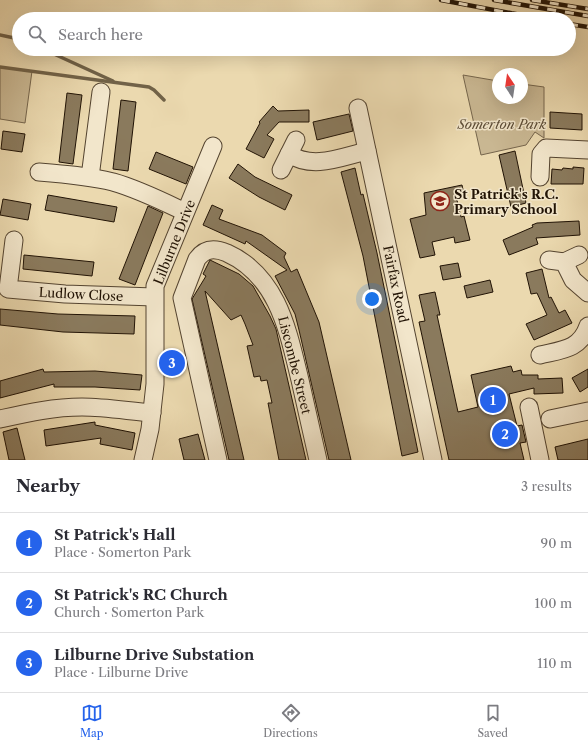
<!DOCTYPE html>
<html lang="en">
<head>
<meta charset="utf-8">
<style>
	body { margin:0; font-family:"Libre Caslon Text",serif; background:#f7f7f7; color:#2b2b33 }
	.compass { position:absolute; left:492px; top:68px; width:36px; height:36px; border-radius:50%; background:#fff; box-shadow:0 4px 16px #0002; rotate:347deg }
	.you { position:absolute; left:372px; top:299px; width:14px; height:14px; margin:-10px; border:3px solid #fff; border-radius:50%; background:#1a73e8; box-shadow:0 0 0 6px #1a73e833 }
	.badge { display:grid; place-items:center; width:26px; height:26px; border-radius:50%; background:#2563eb; color:#fff; font-size:13px; font-weight:700 }
	.pin { position:absolute; translate:-50% -50%; border:2px solid #fff; box-shadow:0 1px 4px #0006 }
	.list { margin:0; padding:0; list-style:none }
	h2 { display:flex; justify-content:space-between; align-items:center; height:52px; margin:0; padding:0 16px; font-size:17px }
	h2 small { font-size:13px; font-weight:400; color:#7c7c81 }
	.list li { display:grid; grid-template-columns:26px 1fr auto; gap:12px; align-items:center; box-sizing:border-box; height:60px; padding:0 16px; border-top:1px solid #e1e1e2 }
	.list b { display:block; font-size:15px; white-space:nowrap }
	.list p { margin:0; font-size:13px; white-space:nowrap; color:#7c7c81 }
	.list em { font-size:13px; font-style:normal; color:#7c7c81 }
	.icon { flex:none; width:22px; height:22px; fill:none; stroke:currentColor; stroke-width:2; stroke-linecap:round; stroke-linejoin:round }
	.map { position:relative; flex:none; width:588px; height:460px; overflow:hidden }
	.search { position:absolute; background:#fff; box-shadow:0 4px 16px #0002; left:12px; right:12px; top:12px; height:44px; display:flex; align-items:center; gap:10px; box-sizing:border-box; padding:0 14px; border-radius:22px; color:#7c7c81; font-size:15px }
	.sheet { height:232px; background:#fff }
	nav { display:flex; justify-content:space-around; align-items:center; box-sizing:border-box; height:56px; border-top:1px solid #e1e1e2; background:#fff; font-size:11px; color:#7c7c81 }
	nav a { display:grid; justify-items:center; gap:2px }
	nav .on { color:#2563eb }
	.map>svg:first-child { display:block }
	.green { fill:#c9b792; stroke:#75654c }
	.lines { fill:none; stroke-linecap:round; stroke-linejoin:round }
	.stream { stroke:#716248; stroke-width:3.5 }
	.building { fill:#8a7a5d; stroke:#211305 }
	.minor-casing { stroke:#544430; stroke-width:19 }
	.minor { stroke:#f2e6cb; stroke-width:17 }
	.rail-casing { stroke:#211305; stroke-width:4.5 }
	.rail { stroke:#f2e6cb; stroke-width:3; stroke-dasharray:9; stroke-linecap:butt }
	.labels { text-anchor:middle; stroke-width:3; stroke-linejoin:round; paint-order:stroke }
	.park-label { font-size:13px; font-style:italic; fill:#5c4c36; stroke:#f2e6cb }
	.poi-label { font-size:13px; font-weight:bold; fill:#211305; stroke:#f2e6cb; text-anchor:start }
	.street-label { font-size:13px; fill:#211305; stroke:#f2e6cb }
</style>
</head>
<body>
<div class="map">
<svg width="588" height="460" viewBox="0 0 588 460">
	<rect width="100%" height="100%" fill="#ebd9af"/>
	<filter id="stains"><feTurbulence type="fractalNoise" baseFrequency=".005" numOctaves="4"/><feColorMatrix values="0 0 0 0 .2 0 0 0 0 .09 0 0 0 0 .02 0 0 0 .5 -.17"/></filter>
	<radialGradient id="worn" r=".72"><stop offset=".6" stop-color="#630" stop-opacity="0"/><stop offset="1" stop-color="#630" stop-opacity=".3"/></radialGradient>
	<g class="green">
		<path d="M0,67L32,71L25,123L0,119Z"/>
		<path d="M463,75L498,81V98H522V84L544,87V138L535,132L526,145L481,155Z"/>
	</g>
	<g class="lines">
		<g class="stream">
			<path d="M0,35L19,39"/>
			<path d="M43,49L113,81"/>
			<path d="M0,67L149,87L154,90L164,100"/>
		</g>
	</g>
	<g class="building">
		<path d="M67,93L82,95L73,164L59,162Z"/>
		<path d="M121,100L136,102L128,171L113,169Z"/>
		<path d="M273,106L278,111L309,110V122H279L267,135L274,139L264,158L246,149L260,123L259,122Z"/>
		<path d="M550,112L582,114V130L550,128Z"/>
		<path d="M349,114L353,131L317,140L313,122Z"/>
		<path d="M3,131L25,134L22,152L1,149Z"/>
		<path d="M515,151L526,203L511,207L499,155Z"/>
		<path d="M156,152L193,167L186,184L149,169Z"/>
		<path d="M238,164L255,177L292,195L285,210L259,197L229,178Z"/>
		<path d="M573,167L584,168L583,184H551L552,169L562,170L563,168L573,169Z"/>
		<path d="M355,168L361,195L363,194L377,253L418,452L402,456L363,256L341,172Z"/>
		<path d="M462,185L464,194L456,196L461,217L464,216L470,240L455,243L454,237L432,242L435,255L420,258L410,219L426,215L424,193Z"/>
		<path d="M48,195L117,207L114,222L45,210Z"/>
		<path d="M3,199L31,204L28,220L0,215Z"/>
		<path d="M212,205L223,210L219,219L262,235L286,253L284,257L291,272L297,269L319,322L351,460H329L299,330L295,314L275,276L287,270L246,241L245,244L203,225Z"/>
		<path d="M148,206L163,213L135,285L119,279Z"/>
		<path d="M579,221L580,235L536,238L538,244L509,255L503,240L533,227L532,225L537,223Z"/>
		<path d="M24,255L94,262L92,276L23,269Z"/>
		<path d="M210,260L239,274L253,286L270,316L276,329L306,460H279L268,403H272L267,380L261,381L260,376L254,377L247,346L253,345L245,324L241,315L231,320L205,291L244,460H229L192,299L206,276L203,274Z"/>
		<path d="M458,263L461,277L443,280L440,266Z"/>
		<path d="M542,269L549,298L551,297L559,313L565,310L572,323L534,340L526,324L547,315L537,293L531,294L526,273Z"/>
		<path d="M490,280L493,292L467,298L464,286Z"/>
		<path d="M435,292L440,315H437L458,412L478,407L471,375L511,366L513,372L521,370L522,375H538V379L562,378L563,393L534,394V388L509,394L517,426L522,425L526,442L520,443L524,460H449L419,322L425,321L419,295Z"/>
		<path d="M0,309L58,314L135,316L134,334L63,332L0,325Z"/>
		<path d="M43,369L44,372L95,371L142,375L140,390L95,387H54V384L0,398V381Z"/>
		<path d="M588,369V387L580,392L572,378Z"/>
		<path d="M95,422V425L135,433L132,450L100,444L101,438L46,446L44,430Z"/>
		<path d="M17,428L25,460H9L3,432Z"/>
		<path d="M198,434L205,460H184L179,439Z"/>
		<path d="M588,439V460H558L555,447Z"/>
	</g>
	<g class="lines">
		<defs>
			<g id="minor">
				<path d="M358,108L433,460"/>
				<path d="M289,154C313,170 341,157 367,151"/>
				<path d="M281,170L296,140"/>
				<path d="M39,172C64,174 89,176 113,182C138,189 162,201 185,212"/>
				<path d="M90,177L101,92"/>
				<path d="M540,177L541,154L546,148L588,150"/>
				<path d="M14,240L8,289L65,294L154,297"/>
				<path d="M549,260L564,262L573,280L588,293"/>
				<path d="M564,262L579,255"/>
				<path d="M540,355C561,350 580,350 588,326"/>
				<path d="M529,407L540,460"/>
				<path d="M0,419C27,413 53,407 82,407C105,407 128,411 152,413"/>
				<path d="M550,419L588,411"/>
				<path d="M143,460L150,429L155,384V286L213,146"/>
				<path d="M218,460L182,298L197,259C205,248 215,248 227,253C278,276 288,331 300,380C306,406 312,433 318,460"/>
			</g>
		</defs>
		<use href="#minor" class="minor-casing"/>
		<use href="#minor" class="minor"/>
		<defs>
			<g id="rail">
				<path d="M441,0L542,19"/>
				<path d="M494,0L588,16"/>
				<path d="M532,0L588,9"/>
				<path d="M569,24L588,27"/>
			</g>
		</defs>
		<use href="#rail" class="rail-casing"/>
		<use href="#rail" class="rail"/>
	</g>
	<defs>
		<symbol id="school-ring" viewBox="-11 -11 22 22"><circle r="9.5" fill="#f2e6cb" stroke="#8f2418" stroke-width="1.5"/><path d="M0-5L7-2L0 1L-7-2ZM-4 1L0 2.5L4 1V4Q0 6-4 4Z" fill="#8f2418"/></symbol>
	</defs>
	<g fill-rule="evenodd">
		<use href="#school-ring" x="429" y="190" width="22" height="22"/>
	</g>
	<g class="labels">
		<g class="park-label">
			<text x="502" y="129">Somerton Park</text>
		</g>
		<g class="poi-label">
			<text x="454" y="199">St Patrick's R.C.<tspan x="454" dy="15">Primary School</tspan></text>
		</g>
		<g class="street-label">
			<text transform="translate(174 242) rotate(-68)" y="5">Lilburne Drive</text>
			<text transform="translate(396 284) rotate(78)" y="5">Fairfax Road</text>
			<text transform="translate(81 294) rotate(3)" y="5">Ludlow Close</text>
			<text transform="translate(295 365) rotate(76)" y="5">Liscombe Street</text>
		</g>
	</g>
	<rect width="100%" height="100%" filter="url(#stains)"/>
	<rect width="100%" height="100%" fill="url(#worn)"/>
</svg>
<svg class="compass" viewBox="-18 -18 36 36"><path d="M0-13l5 13h-10z" fill="#e53935"/><path d="M0 13l5-13h-10z" fill="#7c7c81"/></svg>
<div class="you"></div>
<div class="pin badge" style="left:493px;top:400px">1</div>
<div class="pin badge" style="left:505px;top:434px">2</div>
<div class="pin badge" style="left:172px;top:363px">3</div>
<div class="search"><svg class="icon" aria-label="search" viewBox="0 0 24 24"><circle cx="10" cy="10" r="6"/><path d="M15 15l6 6"/></svg>Search here</div>
</div>
<section class="sheet">
<h2>Nearby<small>3 results</small></h2>
<ul class="list">
<li><span class="badge">1</span><div><b>St Patrick's Hall</b><p>Place · Somerton Park</p></div><em>90 m</em></li>
<li><span class="badge">2</span><div><b>St Patrick's RC Church</b><p>Church · Somerton Park</p></div><em>100 m</em></li>
<li><span class="badge">3</span><div><b>Lilburne Drive Substation</b><p>Place · Lilburne Drive</p></div><em>110 m</em></li>
</ul>
</section>
<nav>
<a class="on"><svg class="icon" aria-label="map" viewBox="0 0 24 24"><path d="M3 6l6-2 6 2 6-2v14l-6 2-6-2-6 2zM9 4v14M15 6v14"/></svg>Map</a>
<a><svg class="icon" aria-label="directions" viewBox="0 0 24 24"><path d="M12 3l9 9-9 9-9-9zM9 14v-3h6M13 9l2 2-2 2"/></svg>Directions</a>
<a><svg class="icon" aria-label="saved" viewBox="0 0 24 24"><path d="M7 4h10v16l-5-4-5 4z"/></svg>Saved</a>
</nav>
</body>
</html>
